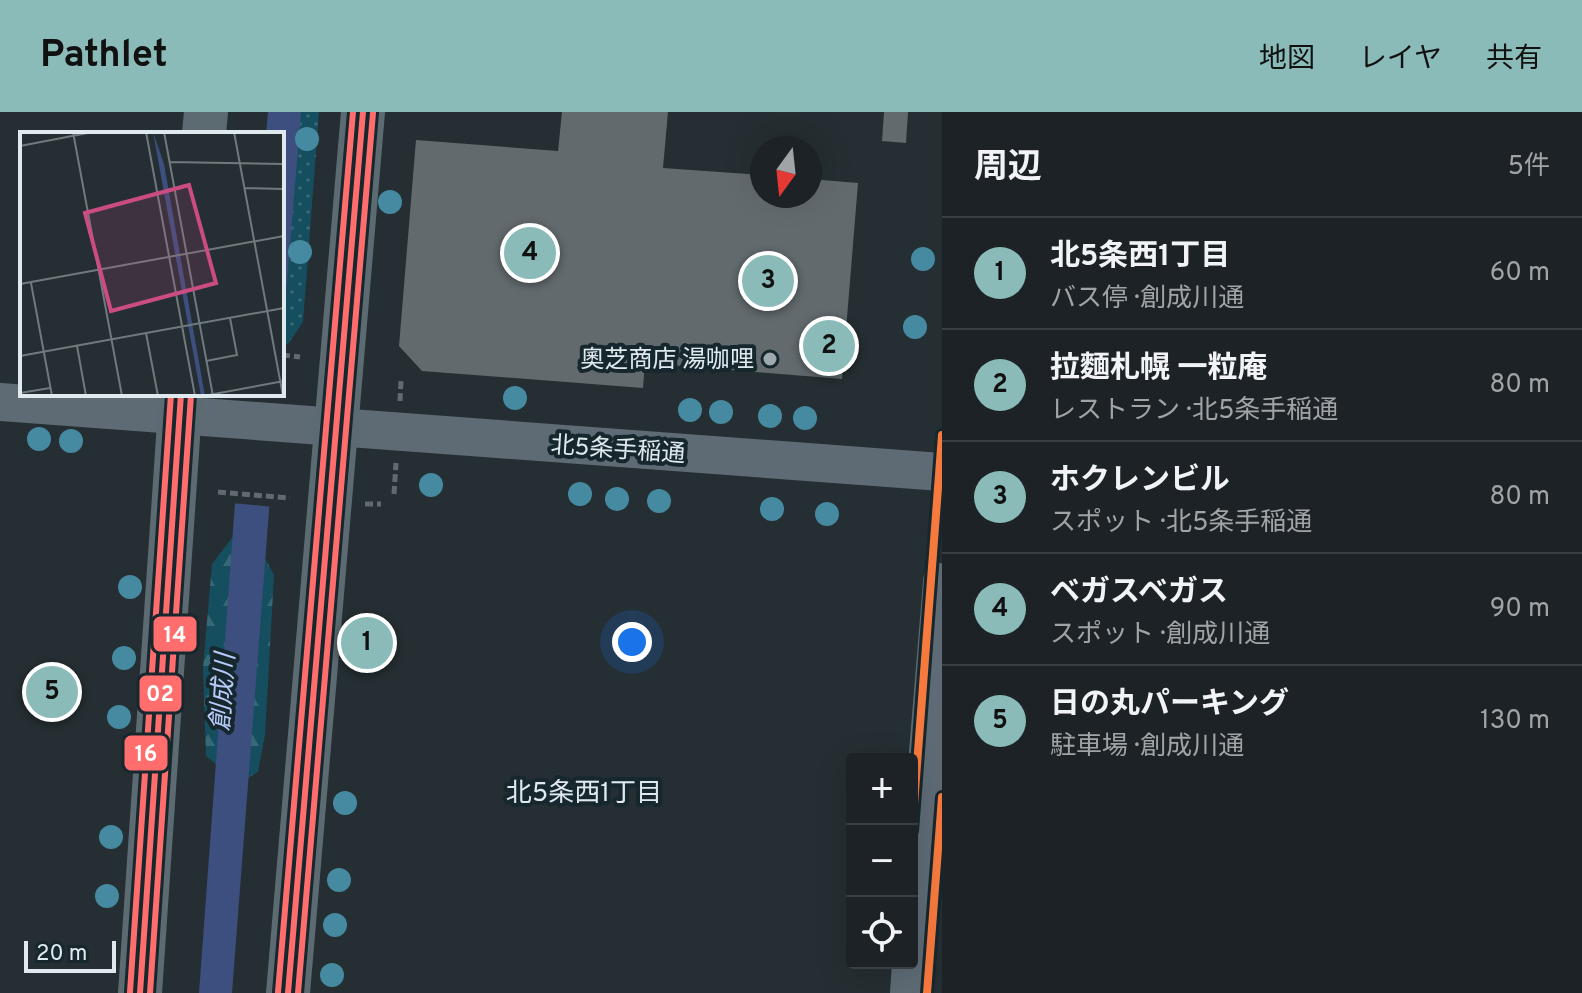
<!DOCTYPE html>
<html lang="ja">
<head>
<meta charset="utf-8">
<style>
	body { margin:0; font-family:Overpass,"Noto Sans JP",sans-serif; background:#292f32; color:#f1f3f6 }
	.controls { position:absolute; right:24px; bottom:24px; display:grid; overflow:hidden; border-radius:8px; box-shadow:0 8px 32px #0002 }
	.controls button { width:72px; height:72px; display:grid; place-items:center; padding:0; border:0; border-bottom:2px solid #3a3f43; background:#1c2226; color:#f1f3f6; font:40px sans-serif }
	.compass { position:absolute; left:750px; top:24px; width:72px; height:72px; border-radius:50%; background:#1c2226; box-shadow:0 8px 32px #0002; rotate:195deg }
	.scale { position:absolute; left:24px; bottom:20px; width:92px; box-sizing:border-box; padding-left:8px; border:4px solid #e0eaee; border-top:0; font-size:22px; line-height:28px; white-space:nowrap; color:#e0eaee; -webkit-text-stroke:6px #16272d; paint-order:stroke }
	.you { position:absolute; left:632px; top:530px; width:28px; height:28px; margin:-20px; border:6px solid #fff; border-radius:50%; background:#1a73e8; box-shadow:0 0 0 12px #1a73e833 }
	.badge { display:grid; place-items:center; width:52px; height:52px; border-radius:50%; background:#8bbbb9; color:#111; font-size:26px; font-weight:700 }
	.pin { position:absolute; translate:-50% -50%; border:4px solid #fff; box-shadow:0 2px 8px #0006 }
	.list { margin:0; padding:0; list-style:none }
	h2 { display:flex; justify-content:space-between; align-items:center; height:104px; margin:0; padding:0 32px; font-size:34px }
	h2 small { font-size:26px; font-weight:400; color:#a0a4a7 }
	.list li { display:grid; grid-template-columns:52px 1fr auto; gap:24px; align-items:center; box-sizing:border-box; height:112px; padding:0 32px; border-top:2px solid #3a3f43 }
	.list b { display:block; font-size:30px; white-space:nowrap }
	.list p { margin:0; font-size:26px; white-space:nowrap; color:#a0a4a7 }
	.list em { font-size:26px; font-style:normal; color:#a0a4a7 }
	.icon { flex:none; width:44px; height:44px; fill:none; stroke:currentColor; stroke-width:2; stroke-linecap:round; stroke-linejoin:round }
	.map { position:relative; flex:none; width:942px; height:881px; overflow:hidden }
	header { display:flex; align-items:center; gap:48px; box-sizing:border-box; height:112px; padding:0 40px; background:#8bbbb9; color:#111 }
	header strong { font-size:38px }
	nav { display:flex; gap:44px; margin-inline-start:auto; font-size:28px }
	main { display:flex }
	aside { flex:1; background:#1c2226 }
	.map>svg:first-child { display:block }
	.grass { fill:url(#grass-dots) }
	.forest { fill:url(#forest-firs) }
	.water { fill:#3c4f7e }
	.pier { fill:#252e32 }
	.building { fill:#626a6d }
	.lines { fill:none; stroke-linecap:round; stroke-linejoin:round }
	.path { stroke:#606a70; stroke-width:5; stroke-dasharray:8 4; stroke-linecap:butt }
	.tertiary { stroke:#5e6b75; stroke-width:38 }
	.trunk { stroke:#5c6a72; stroke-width:44 }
	.bus-1-casing { stroke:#16272d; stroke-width:12 }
	.bus-2-casing { stroke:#16272d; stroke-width:12 }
	.bus-3-casing { stroke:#16272d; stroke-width:12 }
	.bus-1 { stroke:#ff6d6d; stroke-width:6 }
	.bus-2 { stroke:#ff6d6d; stroke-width:6 }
	.bus-3 { stroke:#ff6d6d; stroke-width:6 }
	.metro-1-casing { stroke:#16272d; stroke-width:14 }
	.metro-1 { stroke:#f6793e; stroke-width:8 }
	.tree { fill:#468aa1 }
	.poi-dot { fill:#9fa8ac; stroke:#16272d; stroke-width:3 }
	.labels { text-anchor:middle; stroke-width:8; stroke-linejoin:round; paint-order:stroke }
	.poi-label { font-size:24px; fill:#e0eaee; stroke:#16272d; text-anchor:end }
	.street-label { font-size:24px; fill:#e0eaee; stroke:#16272d }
	.water-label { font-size:26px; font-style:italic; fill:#b6cbfa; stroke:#16272d }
	.neighbourhood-label { font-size:26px; fill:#e0eaee; stroke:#16272d }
	.inset-road { fill:none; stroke:#70797d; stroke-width:2 }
	.view { fill:#ca4c80; fill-opacity:0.15; stroke:#ca4c80; stroke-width:4 }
	.inset-edge { fill:none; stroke:#e0eaee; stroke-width:4 }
	.line-badge { stroke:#16272d; stroke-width:3 }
	.badge-label { font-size:22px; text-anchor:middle; font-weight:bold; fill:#fff }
</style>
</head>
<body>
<header>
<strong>Pathlet</strong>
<nav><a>地図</a><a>レイヤ</a><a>共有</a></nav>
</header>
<main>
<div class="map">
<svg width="942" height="881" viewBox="0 0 942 881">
	<defs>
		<pattern id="grass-dots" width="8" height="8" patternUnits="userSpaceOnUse" patternTransform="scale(2)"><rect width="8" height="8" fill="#154e5f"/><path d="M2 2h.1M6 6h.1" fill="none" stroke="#376876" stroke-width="1.8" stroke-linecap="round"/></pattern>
		<pattern id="forest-firs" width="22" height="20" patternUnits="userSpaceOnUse" patternTransform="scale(2)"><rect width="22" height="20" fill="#154e5f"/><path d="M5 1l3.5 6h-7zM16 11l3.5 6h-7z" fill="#376876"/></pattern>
	</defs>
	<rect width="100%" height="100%" fill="#252e32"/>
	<path class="grass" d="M300,0H319L303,210L288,232L282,233Z"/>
	<path class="forest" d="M245,409L274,463L265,623L258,660L239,671L206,644L203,556L212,452Z"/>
	<g class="water">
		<path d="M268,0H301L282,232V22H266Z"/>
		<path d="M243,282H278L232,881H199Z"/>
	</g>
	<path class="pier" d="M282,281L274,395L232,391L239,282Z"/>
	<g class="building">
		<path d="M562,0H668L663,56L762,63V84H810V67L858,71L842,267L645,251L643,276L422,259L399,234L416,28L558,39Z"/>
		<path d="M884,0H908L906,31L882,29Z"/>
	</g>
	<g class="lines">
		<g class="path">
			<path d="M282,243L300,245"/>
			<path d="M400,289L401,269"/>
			<path d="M218,380L290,386"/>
			<path d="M394,382L396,351"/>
			<path d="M365,392H381"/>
		</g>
		<g class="tertiary">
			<path d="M0,290L942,360"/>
			<path d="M912,836L942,470"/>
			<path d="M909,881L911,851"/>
		</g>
		<g class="trunk">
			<path d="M204,22L206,0"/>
			<path d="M140,881L181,282"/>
			<path d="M288,881L363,0"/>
		</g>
		<defs>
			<g id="bus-1">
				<path d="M140,881L181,282"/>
				<path d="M288,881L363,0"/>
			</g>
			<g id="bus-2">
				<path d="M150,881L191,283"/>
				<path d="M298,881L373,1"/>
			</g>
			<g id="bus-3">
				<path d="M130,880L171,282"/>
				<path d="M278,880L353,0"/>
			</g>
		</defs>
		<use href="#bus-1" class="bus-1-casing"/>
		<use href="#bus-2" class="bus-2-casing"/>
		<use href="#bus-3" class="bus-3-casing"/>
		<use href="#bus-1" class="bus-1"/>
		<use href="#bus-2" class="bus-2"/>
		<use href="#bus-3" class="bus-3"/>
		<defs>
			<g id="metro-1">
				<path d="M912,719L942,323"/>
				<path d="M927,881L942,685"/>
			</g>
		</defs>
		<use href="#metro-1" class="metro-1-casing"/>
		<use href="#metro-1" class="metro-1"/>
	</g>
	<g class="tree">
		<circle cx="307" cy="27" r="12"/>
		<circle cx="390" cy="90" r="12"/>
		<circle cx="300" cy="140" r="12"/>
		<circle cx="923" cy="147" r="12"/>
		<circle cx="915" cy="215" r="12"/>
		<circle cx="515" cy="286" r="12"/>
		<circle cx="690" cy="298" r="12"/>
		<circle cx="721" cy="300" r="12"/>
		<circle cx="770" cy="304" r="12"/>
		<circle cx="805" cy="306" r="12"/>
		<circle cx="39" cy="327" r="12"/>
		<circle cx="71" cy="329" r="12"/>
		<circle cx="431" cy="373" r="12"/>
		<circle cx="580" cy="382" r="12"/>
		<circle cx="617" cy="387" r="12"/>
		<circle cx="659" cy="389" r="12"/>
		<circle cx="772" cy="397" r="12"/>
		<circle cx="827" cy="402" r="12"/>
		<circle cx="130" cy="475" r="12"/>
		<circle cx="124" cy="546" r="12"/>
		<circle cx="119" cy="605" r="12"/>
		<circle cx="345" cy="691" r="12"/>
		<circle cx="111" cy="725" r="12"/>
		<circle cx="339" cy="768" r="12"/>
		<circle cx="107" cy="784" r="12"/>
		<circle cx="335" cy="813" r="12"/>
		<circle cx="332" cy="863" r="12"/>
	</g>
	<circle class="poi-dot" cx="770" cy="247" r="8"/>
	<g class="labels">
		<g class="poi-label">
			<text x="754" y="255">奧芝商店 湯咖哩</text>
		</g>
		<g class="street-label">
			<text transform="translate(618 337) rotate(4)" y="8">北5条手稲通</text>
		</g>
		<g class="water-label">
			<text transform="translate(222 580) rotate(-86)" y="9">創成川</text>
		</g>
		<g class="neighbourhood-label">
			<text x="584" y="689">北5条西1丁目</text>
		</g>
	</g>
	<g transform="translate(20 20)">
		<rect width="264" height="264" fill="#252e32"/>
		<path d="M133,0L144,32L185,264H181Z" fill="#3c4f7e"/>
		<path class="inset-road" d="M53,0L102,264M126,0L175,264M144,0L193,264M214,0L263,264M0,14L73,0M150,30L264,32M224,56L264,57M11,151L32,264M0,152L264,104M126,201L138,264M57,214L66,264M0,224L264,176M186,229L217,223L210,186M0,261L30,256M183,264L264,249"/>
		<path class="view" d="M169,53L196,151L91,179L65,81Z"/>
		<rect width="264" height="264" class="inset-edge"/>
	</g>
	<g class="line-badge">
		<rect x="152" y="503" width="46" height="38" rx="8" fill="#ff6d6d"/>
		<rect x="138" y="562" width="45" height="39" rx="8" fill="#ff6d6d"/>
		<rect x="123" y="622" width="46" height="38" rx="8" fill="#ff6d6d"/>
	</g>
	<g class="badge-label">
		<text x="175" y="530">14</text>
		<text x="160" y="589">02</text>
		<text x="146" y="649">16</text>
	</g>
</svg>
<div class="controls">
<button>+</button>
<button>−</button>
<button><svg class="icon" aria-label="locate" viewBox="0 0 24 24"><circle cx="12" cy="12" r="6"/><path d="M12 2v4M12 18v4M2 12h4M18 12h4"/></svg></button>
</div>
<svg class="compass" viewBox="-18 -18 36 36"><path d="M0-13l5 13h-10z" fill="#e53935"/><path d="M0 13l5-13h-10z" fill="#a0a4a7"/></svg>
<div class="scale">20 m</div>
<div class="you"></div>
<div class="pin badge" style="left:367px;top:531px">1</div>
<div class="pin badge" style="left:829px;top:234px">2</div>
<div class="pin badge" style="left:768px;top:169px">3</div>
<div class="pin badge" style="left:530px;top:141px">4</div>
<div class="pin badge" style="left:52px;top:580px">5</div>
</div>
<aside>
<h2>周辺<small>5件</small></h2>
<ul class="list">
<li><span class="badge">1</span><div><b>北5条西1丁目</b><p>バス停 · 創成川通</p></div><em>60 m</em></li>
<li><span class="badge">2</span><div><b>拉麵札幌 一粒庵</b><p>レストラン · 北5条手稲通</p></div><em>80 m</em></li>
<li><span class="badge">3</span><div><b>ホクレンビル</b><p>スポット · 北5条手稲通</p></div><em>80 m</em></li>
<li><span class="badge">4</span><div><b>ベガスベガス</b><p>スポット · 創成川通</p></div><em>90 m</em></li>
<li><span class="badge">5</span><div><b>日の丸パーキング</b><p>駐車場 · 創成川通</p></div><em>130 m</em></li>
</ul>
</aside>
</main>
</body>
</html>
